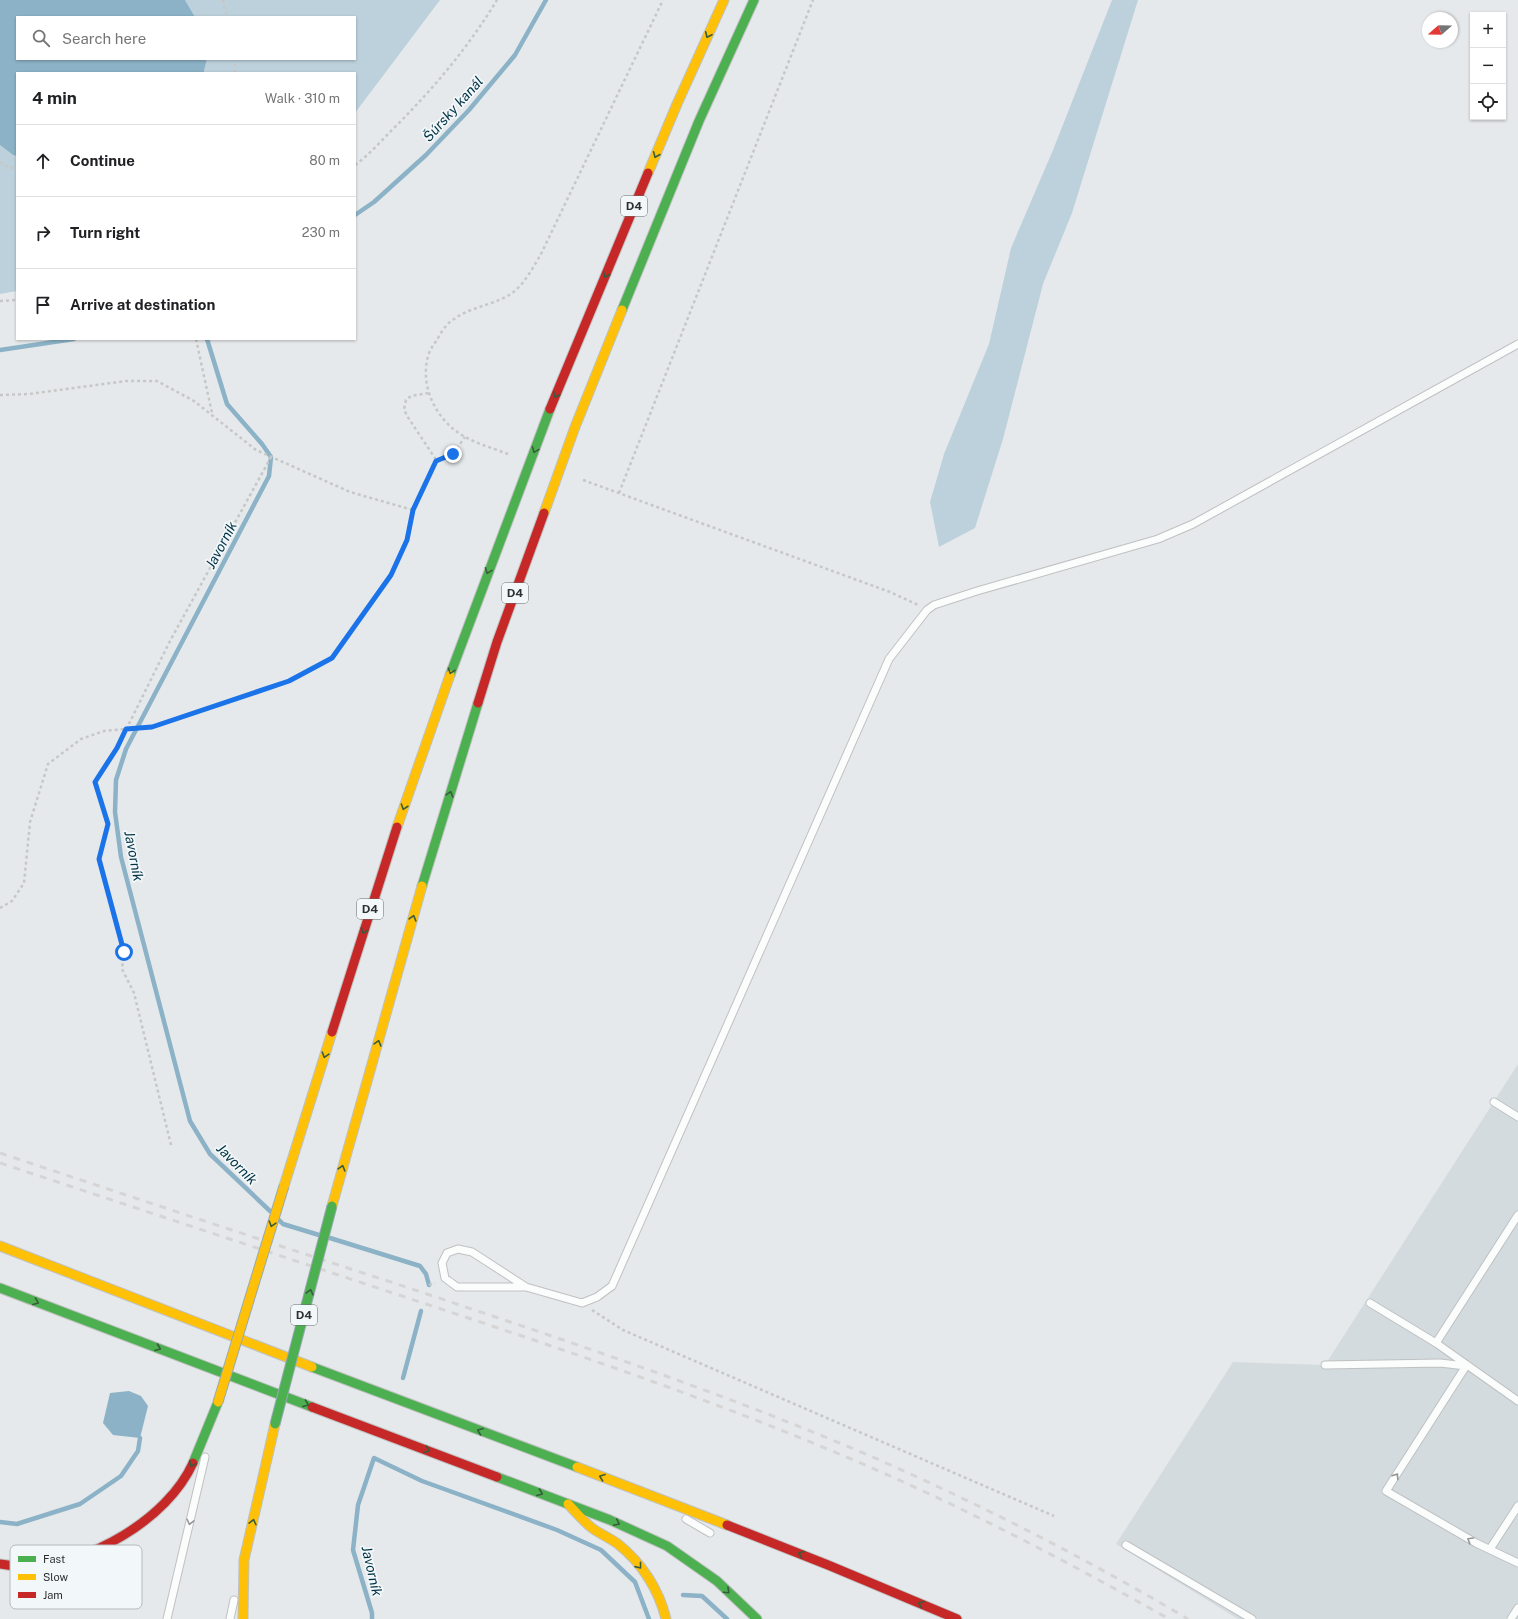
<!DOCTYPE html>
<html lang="en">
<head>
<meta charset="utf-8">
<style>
	body { margin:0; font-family:"Public Sans",sans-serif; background:#f6f6f6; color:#202124 }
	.controls { position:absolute; right:12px; top:12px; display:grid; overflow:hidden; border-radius:0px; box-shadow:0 1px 3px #0004 }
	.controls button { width:36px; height:36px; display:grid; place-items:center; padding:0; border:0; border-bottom:1px solid #e0e0e0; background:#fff; color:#202124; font:20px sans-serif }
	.compass { position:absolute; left:1422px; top:12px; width:36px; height:36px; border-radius:50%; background:#fff; box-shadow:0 1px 3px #0004; rotate:250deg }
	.stop { position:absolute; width:12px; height:12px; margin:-9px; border:3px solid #1a73e8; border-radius:50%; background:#fff }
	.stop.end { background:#1a73e8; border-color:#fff; box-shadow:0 1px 4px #0008 }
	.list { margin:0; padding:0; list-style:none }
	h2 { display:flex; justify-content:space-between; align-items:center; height:52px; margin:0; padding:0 16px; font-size:17px }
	h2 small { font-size:13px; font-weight:400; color:#757577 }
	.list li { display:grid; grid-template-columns:26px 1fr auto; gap:12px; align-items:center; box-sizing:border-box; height:72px; padding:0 16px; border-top:1px solid #e0e0e0 }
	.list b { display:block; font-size:15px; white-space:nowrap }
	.list em { font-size:13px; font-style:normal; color:#757577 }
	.icon { flex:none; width:22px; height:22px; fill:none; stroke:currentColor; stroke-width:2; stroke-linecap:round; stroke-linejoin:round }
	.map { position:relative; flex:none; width:1518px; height:1619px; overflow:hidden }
	.search { position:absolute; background:#fff; box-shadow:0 1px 3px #0004; left:16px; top:16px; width:340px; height:44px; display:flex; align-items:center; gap:10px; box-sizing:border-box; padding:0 14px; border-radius:0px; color:#757577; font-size:15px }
	.panel { position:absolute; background:#fff; box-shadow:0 1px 3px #0004; left:16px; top:72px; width:340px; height:268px; border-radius:0px }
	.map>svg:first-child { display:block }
	.built { fill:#d3dbdf }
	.green { fill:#bdd1dd }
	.water { fill:#8bb2c6 }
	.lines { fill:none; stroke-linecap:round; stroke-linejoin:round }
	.stream { stroke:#8bb2c6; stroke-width:4.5 }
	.lane-casing { stroke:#bfc1c2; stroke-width:9 }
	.fast-casing { stroke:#bfc1c2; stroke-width:11 }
	.slow-casing { stroke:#bfc1c2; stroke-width:11 }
	.jam-casing { stroke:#bfc1c2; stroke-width:11 }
	.path { stroke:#c6c7c7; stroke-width:2.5; stroke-dasharray:3 3; stroke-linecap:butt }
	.lane { stroke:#fbfcfc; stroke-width:7 }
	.fast { stroke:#4caf50; stroke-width:9 }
	.slow { stroke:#ffc107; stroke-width:9 }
	.jam { stroke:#c62828; stroke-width:9 }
	.rail { stroke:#d5d5d6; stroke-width:3; stroke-dasharray:7 7; stroke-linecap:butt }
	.fast-bridge-casing { stroke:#98a9b1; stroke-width:11; stroke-linecap:butt }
	.slow-bridge-casing { stroke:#98a9b1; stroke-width:11; stroke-linecap:butt }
	.fast-bridge { stroke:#4caf50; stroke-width:9 }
	.slow-bridge { stroke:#ffc107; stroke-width:9 }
	.oneway { stroke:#385c3b }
	.oneway2 { stroke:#949696 }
	.route { stroke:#1a73e8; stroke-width:5 }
	.labels { text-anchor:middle; stroke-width:3.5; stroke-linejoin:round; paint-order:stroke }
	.shield { fill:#f2f7f9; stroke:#686b6c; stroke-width:1 }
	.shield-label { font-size:12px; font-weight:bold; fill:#2d2f30 }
	.water-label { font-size:14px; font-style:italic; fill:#003145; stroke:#f2f7f9 }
	.key { fill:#f2f7f9; stroke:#b7bbbd; stroke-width:1 }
	.key-label { font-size:11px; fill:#2d2f30 }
</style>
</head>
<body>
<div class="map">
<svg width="1518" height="1619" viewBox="0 0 1518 1619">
	<rect width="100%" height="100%" fill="#e6e9eb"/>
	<path class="built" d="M1518,1064V1619H1238L1116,1544L1233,1362L1325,1365Z"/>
	<g class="green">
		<path d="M185,0H440L355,113V73H205L204,71L207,59H355V17H195Z"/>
		<path d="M1112,0H1138L1072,213L1043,284L1003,439L975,528L939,547L930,502L944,454L989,344L1011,248L1053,150Z"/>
		<path d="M0,145L13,155L17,156V291L0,294Z"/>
	</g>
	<g class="water">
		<path d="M0,0H185L195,17H17V59H207L204,71L205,73H17V156L13,155L0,145Z"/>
		<path d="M129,1391L141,1396L148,1406L140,1438L113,1435L103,1423L110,1393Z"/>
	</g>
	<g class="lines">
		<g class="stream">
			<path d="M355,215L374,202L426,155L469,110L515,55L546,0"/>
			<path d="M207,339L227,404L262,444L271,457L269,476L126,749L116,780L115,812L121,857L190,1121L210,1154L270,1211"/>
			<path d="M0,350L74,339"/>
			<path d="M279,1220L283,1224L319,1235"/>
			<path d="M330,1238L420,1266L426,1274L429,1285"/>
			<path d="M403,1378L421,1311"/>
			<path d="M0,1522L17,1524L80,1504L121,1476L138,1451L140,1438"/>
			<path d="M683,1595L702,1596L727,1619"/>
			<path d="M372,1619V1613L353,1550L358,1505L374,1458L422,1481L557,1530L601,1550L635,1582L649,1619"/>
		</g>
		<defs>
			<g id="lane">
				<path d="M1494,1102L1518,1117"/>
				<path d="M526,1287H457L445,1278L442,1263L447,1253L458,1249L472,1252L526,1287L582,1303L597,1297L612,1286L889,659L927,610L934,605L977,591L1158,539L1193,524L1518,344"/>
				<path d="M1370,1303L1436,1343L1518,1401"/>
				<path d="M1436,1343L1518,1215"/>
				<path d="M1325,1365L1440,1363L1466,1366L1386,1491L1476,1543L1518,1563"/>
				<path d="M686,1519L710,1533"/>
				<path d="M1126,1545L1252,1619"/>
				<path d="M1490,1549L1518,1506"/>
				<path d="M167,1619L205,1457"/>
				<path d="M230,1619L234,1600"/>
				<path d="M1511,1619L1518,1608"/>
			</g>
			<g id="fast">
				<path d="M622,310L699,121L754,0"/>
				<path d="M450,675L550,409"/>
				<path d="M422,886L478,703"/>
				<path d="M0,1288L312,1407"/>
				<path d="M312,1367L577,1467"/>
				<path d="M193,1463L218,1402"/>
				<path d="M497,1477L610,1520L667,1546L717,1581L757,1619"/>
			</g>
			<g id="slow">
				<path d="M648,173L677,104L724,0"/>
				<path d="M544,513L575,427L622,310"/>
				<path d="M397,827L450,675"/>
				<path d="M284,1186L332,1032"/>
				<path d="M332,1206L422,886"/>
				<path d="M0,1246L312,1367"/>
				<path d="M577,1467L727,1525"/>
				<path d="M568,1504C576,1512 583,1521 592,1528C600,1534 610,1538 618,1544C642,1563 659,1590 666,1619"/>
				<path d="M243,1619L244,1560L275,1424"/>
			</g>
			<g id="jam">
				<path d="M550,409L648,173"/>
				<path d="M478,703L497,642L544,513"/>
				<path d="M332,1032L397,827"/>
				<path d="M312,1407L497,1477"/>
				<path d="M727,1525L828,1565L957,1619"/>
				<path d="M0,1564C9,1565 18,1567 27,1567C89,1564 167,1520 193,1463"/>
			</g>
		</defs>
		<use href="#lane" class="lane-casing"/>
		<use href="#fast" class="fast-casing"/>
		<use href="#slow" class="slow-casing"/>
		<use href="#jam" class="jam-casing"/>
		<g class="path">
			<path d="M223,0L227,17"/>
			<path d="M235,73V59"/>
			<path d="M0,162L10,168H17"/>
			<path d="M355,165C369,155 381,141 393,129C434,88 467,49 497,0"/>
			<path d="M0,301L17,300"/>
			<path d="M196,339L212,413"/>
			<path d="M0,395L29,394L126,381H157L194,401L256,450L350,492L413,510L437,461L407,416L404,409L406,400L411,396L428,393"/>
			<path d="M508,454C490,447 466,441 451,427C431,409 420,380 429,353C431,348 434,344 437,340C441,332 447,323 454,319C473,305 500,305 517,289C527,279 534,266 541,254L663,0"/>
			<path d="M437,461L453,454L465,437"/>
			<path d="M583,480L890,592L918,605"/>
			<path d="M619,493L813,0"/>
			<path d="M0,908L12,901L24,883L30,822L48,764L81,739L104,731L152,727L289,681L332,658L391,575L407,540L413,510"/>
			<path d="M171,1145L134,993L122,969L124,952L99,859L108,824L95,782L117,748L170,641L271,457"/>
			<path d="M429,1285L435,1283"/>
			<path d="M592,1310L623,1330L1054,1516"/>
		</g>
		<use href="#lane" class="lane"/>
		<use href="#fast" class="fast"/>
		<use href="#slow" class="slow"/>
		<use href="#jam" class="jam"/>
		<g class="rail">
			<path d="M0,1153C132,1197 264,1241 397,1284C555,1337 714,1389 868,1455C978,1503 1085,1558 1188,1619"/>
			<path d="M0,1163C142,1210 284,1257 426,1304C574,1353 722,1403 865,1465C969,1510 1070,1563 1169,1619"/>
		</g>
		<defs>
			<path id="fast-bridge" d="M275,1424L332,1206"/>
			<path id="slow-bridge" d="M218,1402L284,1186"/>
		</defs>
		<use href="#fast-bridge" class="fast-bridge-casing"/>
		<use href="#slow-bridge" class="slow-bridge-casing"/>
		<use href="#fast-bridge" class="fast-bridge"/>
		<use href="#slow-bridge" class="slow-bridge"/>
	</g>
	<defs><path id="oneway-chevron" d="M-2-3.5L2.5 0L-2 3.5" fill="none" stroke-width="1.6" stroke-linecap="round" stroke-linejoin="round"/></defs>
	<g class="oneway">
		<use href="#oneway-chevron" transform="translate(708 35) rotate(115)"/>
		<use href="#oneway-chevron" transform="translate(656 155) rotate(113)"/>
		<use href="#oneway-chevron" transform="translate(606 275) rotate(113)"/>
		<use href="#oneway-chevron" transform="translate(556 395) rotate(113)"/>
		<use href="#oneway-chevron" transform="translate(535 450) rotate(111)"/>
		<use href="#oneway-chevron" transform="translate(488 571) rotate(111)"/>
		<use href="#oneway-chevron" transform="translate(451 671) rotate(109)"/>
		<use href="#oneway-chevron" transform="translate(450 794) rotate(-73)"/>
		<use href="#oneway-chevron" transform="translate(404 807) rotate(109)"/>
		<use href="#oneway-chevron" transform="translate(413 918) rotate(-74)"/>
		<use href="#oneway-chevron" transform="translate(364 931) rotate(107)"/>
		<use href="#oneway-chevron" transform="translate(378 1043) rotate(-74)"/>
		<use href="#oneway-chevron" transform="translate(325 1055) rotate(107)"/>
		<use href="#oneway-chevron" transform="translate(342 1168) rotate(-74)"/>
		<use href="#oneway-chevron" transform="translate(272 1224) rotate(107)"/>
		<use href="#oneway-chevron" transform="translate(310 1292) rotate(-76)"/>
		<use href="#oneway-chevron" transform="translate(36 1302) rotate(21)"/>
		<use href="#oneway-chevron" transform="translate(158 1348) rotate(21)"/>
		<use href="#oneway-chevron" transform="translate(306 1404) rotate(21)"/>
		<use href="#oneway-chevron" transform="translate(480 1431) rotate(-159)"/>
		<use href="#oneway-chevron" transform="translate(427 1450) rotate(21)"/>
		<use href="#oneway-chevron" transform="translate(192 1464) rotate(115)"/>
		<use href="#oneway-chevron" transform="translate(602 1477) rotate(-160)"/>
		<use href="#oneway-chevron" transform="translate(540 1493) rotate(21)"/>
		<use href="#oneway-chevron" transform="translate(253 1522) rotate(-77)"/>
		<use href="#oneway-chevron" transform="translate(617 1523) rotate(25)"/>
		<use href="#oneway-chevron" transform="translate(801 1554) rotate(-159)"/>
		<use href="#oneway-chevron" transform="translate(639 1566) rotate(51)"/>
		<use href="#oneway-chevron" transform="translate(727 1591) rotate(43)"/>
		<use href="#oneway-chevron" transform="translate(921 1604) rotate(-157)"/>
	</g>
	<g class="oneway2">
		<use href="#oneway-chevron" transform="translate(1396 1476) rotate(-57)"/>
		<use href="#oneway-chevron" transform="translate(190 1522) rotate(103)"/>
		<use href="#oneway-chevron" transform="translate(1470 1540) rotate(-149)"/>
	</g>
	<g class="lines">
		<path class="route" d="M124,952L99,859L108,824L95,782L117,748L126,729L152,727L289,681L332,658L391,575L407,540L413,510L436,461L453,454"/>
	</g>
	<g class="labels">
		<g class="shield">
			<rect x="621" y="196" width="26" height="20" rx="3"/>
			<rect x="502" y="583" width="26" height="20" rx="3"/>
			<rect x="357" y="899" width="26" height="20" rx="3"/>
			<rect x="291" y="1305" width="26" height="20" rx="3"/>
		</g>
		<g class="shield-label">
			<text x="634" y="210">D4</text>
			<text x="515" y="597">D4</text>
			<text x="370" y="913">D4</text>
			<text x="304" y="1319">D4</text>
		</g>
		<g class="water-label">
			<text transform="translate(453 109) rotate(-48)" y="5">Šúrsky kanál</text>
			<text transform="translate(221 545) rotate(-62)" y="5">Javorník</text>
			<text transform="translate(134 856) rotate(79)" y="5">Javorník</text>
			<text transform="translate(237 1164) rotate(45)" y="5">Javorník</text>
			<text transform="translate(372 1571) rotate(77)" y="5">Javorník</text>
		</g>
	</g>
	<rect x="10" y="1545" width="132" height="64" rx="6" class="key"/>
	<rect x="18" y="1556" width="18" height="6" fill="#4caf50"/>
	<rect x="18" y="1574" width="18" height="6" fill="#ffc107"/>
	<rect x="18" y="1592" width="18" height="6" fill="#c62828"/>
	<g class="key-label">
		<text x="43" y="1563">Fast</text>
		<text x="43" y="1581">Slow</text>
		<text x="43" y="1599">Jam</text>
	</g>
</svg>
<div class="controls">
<button>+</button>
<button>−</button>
<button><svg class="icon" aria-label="locate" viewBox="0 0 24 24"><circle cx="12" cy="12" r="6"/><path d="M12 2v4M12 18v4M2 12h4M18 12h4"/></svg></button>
</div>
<svg class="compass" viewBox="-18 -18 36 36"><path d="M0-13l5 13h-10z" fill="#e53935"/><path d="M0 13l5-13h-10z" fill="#757577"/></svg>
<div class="stop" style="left:124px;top:952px"></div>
<div class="stop end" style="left:453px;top:454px"></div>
<div class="search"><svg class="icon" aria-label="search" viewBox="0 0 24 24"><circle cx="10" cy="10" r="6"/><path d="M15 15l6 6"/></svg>Search here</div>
<section class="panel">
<h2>4 min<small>Walk · 310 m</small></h2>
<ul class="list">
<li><svg class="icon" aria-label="ahead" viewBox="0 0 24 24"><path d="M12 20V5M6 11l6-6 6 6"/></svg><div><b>Continue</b></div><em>80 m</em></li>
<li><svg class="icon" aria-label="right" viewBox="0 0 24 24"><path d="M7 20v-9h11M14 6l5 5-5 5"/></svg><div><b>Turn right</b></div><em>230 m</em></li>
<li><svg class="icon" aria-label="arrive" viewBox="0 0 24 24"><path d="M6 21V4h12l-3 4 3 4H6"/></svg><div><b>Arrive at destination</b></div></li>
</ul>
</section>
</div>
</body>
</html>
